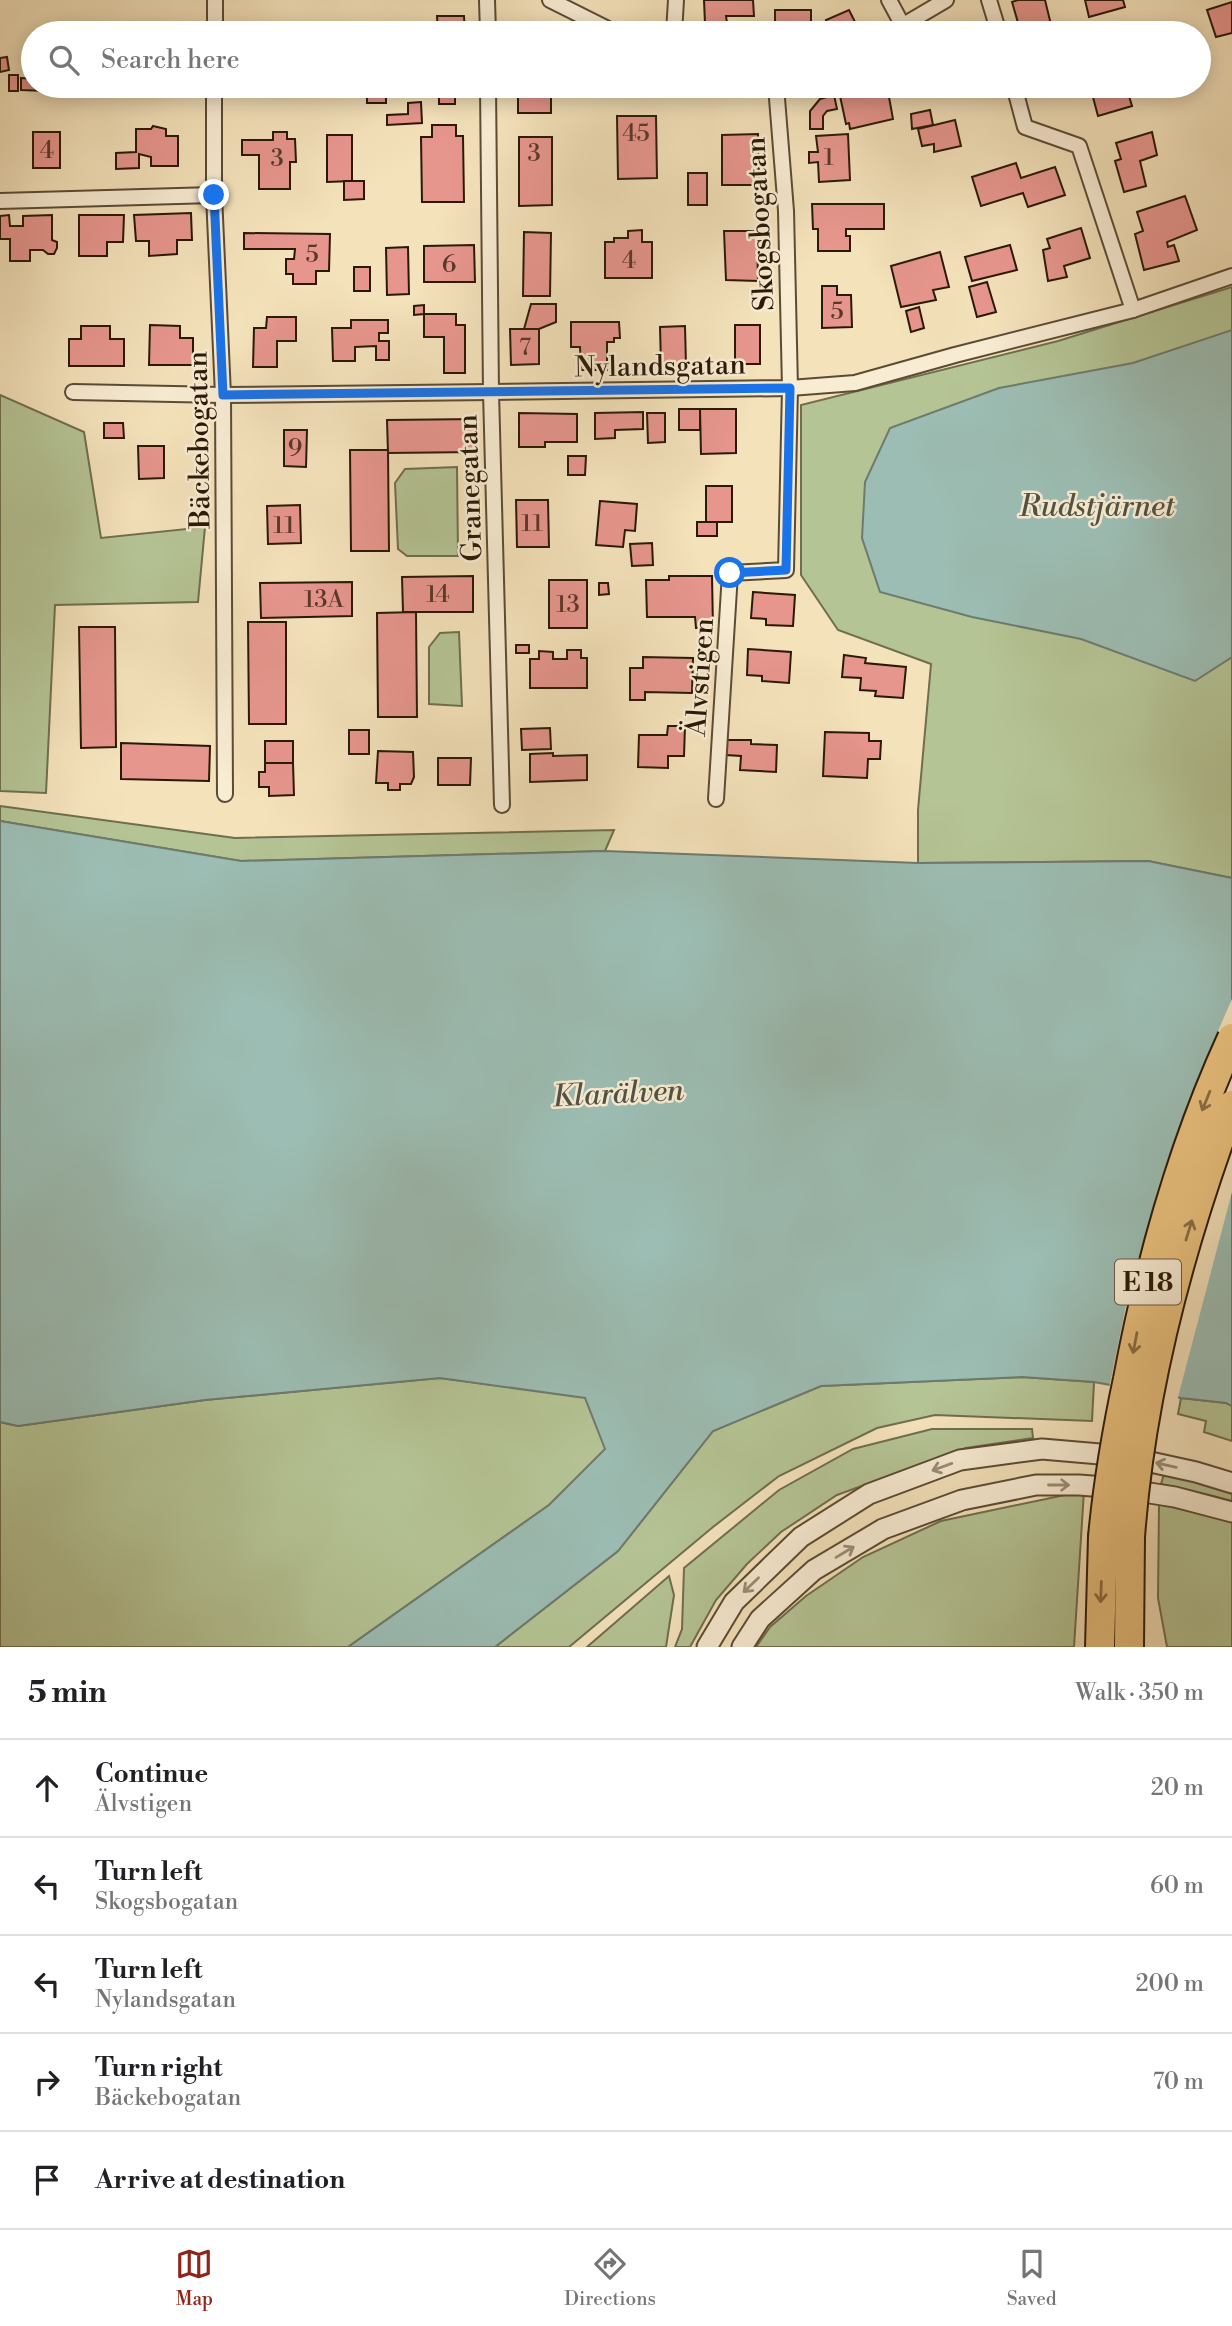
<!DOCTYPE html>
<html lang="en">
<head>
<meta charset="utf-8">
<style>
	body { margin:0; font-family:"Libre Bodoni",serif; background:#f6f6f6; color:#202124 }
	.stop { position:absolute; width:21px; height:21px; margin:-16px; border:5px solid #1a73e8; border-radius:50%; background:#fff }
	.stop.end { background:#1a73e8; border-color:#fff; box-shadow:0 2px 7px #0008 }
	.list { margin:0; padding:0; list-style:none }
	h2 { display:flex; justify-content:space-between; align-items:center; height:91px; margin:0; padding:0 28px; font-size:30px }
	h2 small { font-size:23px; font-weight:400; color:#757577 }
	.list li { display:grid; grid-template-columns:46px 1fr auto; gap:21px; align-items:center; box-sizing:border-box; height:98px; padding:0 28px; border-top:2px solid #e0e0e0 }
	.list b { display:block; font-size:26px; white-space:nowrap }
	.list p { margin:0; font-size:23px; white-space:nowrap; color:#757577 }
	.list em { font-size:23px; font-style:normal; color:#757577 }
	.icon { flex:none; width:38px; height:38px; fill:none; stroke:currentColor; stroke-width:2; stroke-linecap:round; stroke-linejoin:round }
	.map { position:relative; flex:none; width:1232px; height:1647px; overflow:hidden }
	.search { position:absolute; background:#fff; box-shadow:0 4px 18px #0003; left:21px; right:21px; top:21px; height:77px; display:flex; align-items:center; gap:18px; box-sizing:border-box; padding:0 24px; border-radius:38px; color:#757577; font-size:26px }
	.sheet { height:581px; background:#fff }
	nav { display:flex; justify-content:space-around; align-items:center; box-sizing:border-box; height:98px; border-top:2px solid #e0e0e0; background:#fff; font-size:19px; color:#757577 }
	nav a { display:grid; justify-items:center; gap:4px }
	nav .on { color:#8f2418 }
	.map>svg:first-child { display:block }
	.green { fill:#b5c495; stroke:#706e4e; stroke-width:2 }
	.water { fill:#9cbdb3; stroke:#6e7b6e; stroke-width:2 }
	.pier { fill:#f4e2bb }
	.building { fill:#e7968e; stroke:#2a1907; stroke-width:2 }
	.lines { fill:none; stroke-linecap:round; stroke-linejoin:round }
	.minor-casing { stroke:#5c4b34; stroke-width:18 }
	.tertiary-casing { stroke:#5c4b34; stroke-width:23 }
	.motorway-casing { stroke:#2a1907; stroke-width:32 }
	.minor { stroke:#f8ecd3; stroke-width:14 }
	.tertiary { stroke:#f8ecd3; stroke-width:19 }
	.motorway { stroke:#eac17e; stroke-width:28 }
	.motorway-bridge-casing { stroke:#2a1907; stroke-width:32; stroke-linecap:butt }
	.motorway-bridge { stroke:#eac17e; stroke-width:28 }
	.oneway { stroke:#8a6d42 }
	.oneway2 { stroke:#9b8d77 }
	.route { stroke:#1a73e8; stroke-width:9 }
	.labels { text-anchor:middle; stroke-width:5; stroke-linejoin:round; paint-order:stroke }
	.number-label { font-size:24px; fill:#593829 }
	.shield { fill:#f8ecd3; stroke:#685844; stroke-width:2 }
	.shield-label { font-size:26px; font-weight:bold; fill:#2a1907 }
	.street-label { font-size:28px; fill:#2a1907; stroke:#f8ecd3 }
	.water-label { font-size:30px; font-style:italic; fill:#525243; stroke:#f8ecd3 }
</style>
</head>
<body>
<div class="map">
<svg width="1232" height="1647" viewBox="0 0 1232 1647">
	<rect width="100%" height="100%" fill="#f4e2bb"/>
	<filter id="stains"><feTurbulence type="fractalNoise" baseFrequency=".00286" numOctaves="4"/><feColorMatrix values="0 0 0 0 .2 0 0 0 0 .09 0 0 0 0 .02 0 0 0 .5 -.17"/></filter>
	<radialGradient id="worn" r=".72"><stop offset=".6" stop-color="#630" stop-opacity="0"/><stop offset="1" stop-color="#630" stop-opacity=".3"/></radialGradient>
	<g class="green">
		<path d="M1232,287V878L1148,861L918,863V810L931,664L838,630L801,575V405L1058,341Z"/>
		<path d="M0,395L84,432L101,538L205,527L198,602L55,605L46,793L0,791Z"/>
		<path d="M457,467L458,556H407L398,549L395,483L405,469Z"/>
		<path d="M459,632L462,706L429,704V647L440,633Z"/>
		<path d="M0,806L235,838L614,830L605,851L241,861L0,821Z"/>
		<path d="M1022,1377L1094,1382L1092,1421L935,1415L877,1428L779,1476L713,1527L569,1647H495L618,1551L713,1431L821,1386Z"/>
		<path d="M440,1378L585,1397L606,1449L549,1505L348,1647H0V1422L18,1426L205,1400Z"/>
		<path d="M1181,1398L1227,1403L1232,1406V1441L1204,1432L1206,1421L1178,1414Z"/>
		<path d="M932,1429H1032L1033,1438L966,1448L837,1495L781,1532L747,1564L716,1600L690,1647H675L682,1629L684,1568L779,1490L853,1449Z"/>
		<path d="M1165,1471L1232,1489V1503L1216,1497L1161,1484Z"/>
		<path d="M1084,1491L1074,1647H756L770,1627L806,1596L863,1557L941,1521Z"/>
		<path d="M1159,1504L1232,1521V1647H1167L1158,1598Z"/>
		<path d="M669,1576L674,1595L666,1647H587Z"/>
	</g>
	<g class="water">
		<path d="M1232,330V657L1195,681L1081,639L972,617L880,592L862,538L865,482L890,428L999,388L1133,363Z"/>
		<path d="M0,821L241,861L605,851L918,863L1148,861L1232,878V1406L1226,1403L1181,1398L1094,1382L1022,1377L821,1386L713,1431L618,1551L495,1647H348L549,1505L605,1449L585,1398L440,1378L205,1400L18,1426L0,1422Z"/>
	</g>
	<path class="pier" d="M1232,999V1192L1177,1401L1109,1388L1128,1296L1161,1178L1198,1077Z"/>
	<g class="building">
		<path d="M704,0H753L754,16H726L727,23H705Z"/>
		<path d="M1018,0H1045L1053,33H1021L1012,2Z"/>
		<path d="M1085,0H1123L1125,7L1089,17Z"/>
		<path d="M1232,2V33L1216,37L1207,10Z"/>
		<rect x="775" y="10" width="36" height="23"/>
		<path d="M849,10L856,24L831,33L826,20Z"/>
		<path d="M437,16H464L465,33H438Z"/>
		<path d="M127,25H155V33H128Z"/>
		<path d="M322,28L347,29V33H321Z"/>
		<path d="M69,29L70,33H48L47,30Z"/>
		<path d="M375,29L401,31V33H374Z"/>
		<path d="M7,57L9,70L0,72V58Z"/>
		<rect x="9" y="75" width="9" height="16"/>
		<path d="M21,78L33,79V86H48V91L21,90Z"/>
		<path d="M439,86H466V92H455V104H439Z"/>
		<rect x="518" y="86" width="33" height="27"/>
		<path d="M858,86H868V88L887,86L893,119L850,129L849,123L846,124L840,96L859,91Z"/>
		<path d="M920,86H942L921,91Z"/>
		<path d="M958,86H993V88L960,96Z"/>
		<path d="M1090,86H1126L1132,106L1098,116Z"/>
		<rect x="367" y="89" width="19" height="14"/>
		<path d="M834,95L837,109L827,111L823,116V129H810V111L820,99Z"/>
		<path d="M421,102L422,123L387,125V115L408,114V103Z"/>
		<path d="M930,110L933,125L912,129L911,114Z"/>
		<path d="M617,116H656L657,178L618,179Z"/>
		<path d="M955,120L961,146L934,152V144L922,146L918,129Z"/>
		<path d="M432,125H456V136H463L464,202H422L421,137H432Z"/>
		<path d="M153,126L166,129V136H178V166H151V157L139,154V168L116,169V153L136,152V129H151Z"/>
		<rect x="33" y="132" width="27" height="36"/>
		<path d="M273,132H287V139H295L296,162H290V189H259V155H242V140H273Z"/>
		<path d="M1152,132L1157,155L1140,161L1146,186L1124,192L1115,161L1121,159L1116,143Z"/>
		<path d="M758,134L759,185H722V135Z"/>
		<path d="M848,134L850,180L819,182L818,162L809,163V152H818L816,136Z"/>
		<path d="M327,135H352V181L327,182Z"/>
		<path d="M519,137H552V205L519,206Z"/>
		<path d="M1016,163L1021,178L1055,167L1065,195L1028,207L1023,193L981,206L972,177Z"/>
		<rect x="688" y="173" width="19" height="32"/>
		<path d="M344,181H364V199L344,200Z"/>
		<path d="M1185,196L1197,230L1167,242L1168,247L1174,245L1179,261L1144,270L1135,234L1143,231L1137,212Z"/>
		<path d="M812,204H884V229H846V236H850V251H818V229H813Z"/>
		<path d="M191,213L192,240H177V254L149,256V241H136L134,215Z"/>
		<path d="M9,215L10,226H23V216L52,215V240L57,242V248L54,254H48L43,250H30V261H10V239H0V216Z"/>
		<path d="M79,215H124L123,242H107V256H79Z"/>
		<path d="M1081,228L1090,258L1064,266L1067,277L1048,281L1043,250L1050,248L1047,239Z"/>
		<path d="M642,230V242H652V278H605V242H614V238H628V231Z"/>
		<path d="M724,231H757L758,281L726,280Z"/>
		<path d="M524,232L551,233L550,296H523Z"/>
		<path d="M244,233L330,234L329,271H316V284H293V274H286V259H294L295,249H244Z"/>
		<path d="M474,245L475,282H424V246Z"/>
		<path d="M1010,245L1017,270L972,281L965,257Z"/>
		<path d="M408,247L409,294L387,295L386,248Z"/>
		<path d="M940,252L949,287L933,290L936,300L901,307L891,266Z"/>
		<rect x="354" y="267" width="16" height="24"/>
		<path d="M987,282L996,312L977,317L969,287Z"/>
		<path d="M822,286H837V295H851L852,327L822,328Z"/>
		<path d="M531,304H556V322L539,329H524Z"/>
		<path d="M424,305V314L414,315V306Z"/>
		<path d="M919,307L924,328L911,332L906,311Z"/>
		<path d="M424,314H456V325H465V373H444V337H424Z"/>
		<path d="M267,317H296V341H277V367H253L254,328H266Z"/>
		<path d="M351,320H388V333H379V341H389V360H376V346L355,347V361H333L332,328H351Z"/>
		<path d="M571,322H619L620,338H614V342H607V370H581L580,347H571Z"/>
		<path d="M150,325L180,326V338H193V365H149Z"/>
		<rect x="735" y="325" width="25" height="39"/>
		<path d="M81,326H110V339H124V366H69V339H81Z"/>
		<path d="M685,326L686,365H661L660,327Z"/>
		<path d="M510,329H539V364L511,365Z"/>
		<rect x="679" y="409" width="21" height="21"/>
		<path d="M700,409H736V453L701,454Z"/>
		<path d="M643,412V429L615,430V438L595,439V413Z"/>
		<path d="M519,413L577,414V442H545V447H519Z"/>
		<path d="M647,413H665V442L648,443Z"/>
		<path d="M477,419V452L388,453L387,420Z"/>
		<path d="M104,423H123L124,438H104Z"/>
		<path d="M284,430H307L306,467L284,466Z"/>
		<path d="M138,446H164V478L139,479Z"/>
		<path d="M350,450H388L389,551H351Z"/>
		<path d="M568,456H586L585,475H568Z"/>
		<rect x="706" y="486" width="26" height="36"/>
		<path d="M516,500H548L549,547H517Z"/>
		<path d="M600,501L637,504L635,531L625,530L623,547L596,545Z"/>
		<path d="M300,505L301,543L268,544L267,506Z"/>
		<rect x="697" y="522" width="20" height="14"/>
		<path d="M652,543L653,565L632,566L630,544Z"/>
		<path d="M473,576V612H403L402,577Z"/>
		<path d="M669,576H712L713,628H696L695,617H647L646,580H669Z"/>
		<rect x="549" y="580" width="38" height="48"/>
		<path d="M352,582V616L261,618L260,583Z"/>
		<path d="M599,583H608L609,594L599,595Z"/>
		<path d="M753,592L795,595L793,626L766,625V619L751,618Z"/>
		<path d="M416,612L417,717H378L377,613Z"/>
		<path d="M248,622H286V724H249Z"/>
		<path d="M79,627H115L116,747L81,748Z"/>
		<rect x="516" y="645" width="13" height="8"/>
		<path d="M748,649L791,652L789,683L762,681V676L747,675Z"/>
		<path d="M567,650H581V658H587V688H530V659H539V651L553,652V659H567Z"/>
		<path d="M844,655L866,658L865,663L906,667L903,698L875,696L876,691L860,690L861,678L842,677Z"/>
		<path d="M643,657L693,658L692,693L645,692V700H630V668H643Z"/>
		<path d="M668,726H685L684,756H668V768L638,767L639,735H667Z"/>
		<path d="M550,728L551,749L522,750L521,729Z"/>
		<rect x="349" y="730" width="20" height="24"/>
		<path d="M825,732L869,733V741H881L880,759H868L867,778L823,776Z"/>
		<path d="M727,740H751V744L777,745L776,772L740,770L741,756L726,755Z"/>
		<rect x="265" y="741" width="28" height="22"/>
		<path d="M121,743L210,746L209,781L121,779Z"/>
		<path d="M378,751L413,752L414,777L411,784H400V790H388V783H376Z"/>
		<path d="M553,753V756L587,755V780L530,782V754Z"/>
		<path d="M438,758H471L470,785H438Z"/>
		<path d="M265,763H293L294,795L269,796V787H259V772H265Z"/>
	</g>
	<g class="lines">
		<defs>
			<g id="minor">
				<path d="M487,0L488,33"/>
				<path d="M550,0L616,33"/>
				<path d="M889,0L903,26"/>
				<path d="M989,0L999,33"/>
				<path d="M215,33V0"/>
				<path d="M674,33L676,0"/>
				<path d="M890,33L946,0"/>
				<path d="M214,86V195L223,395L225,794"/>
				<path d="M488,86L491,392L502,805"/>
				<path d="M1014,86L1025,127L1079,146L1133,310"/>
				<path d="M0,201L214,195"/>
				<path d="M73,392L223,395L491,392L790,388L855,383L955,355L1133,310L1232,276"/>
				<path d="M716,799L730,573L786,570L790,388L786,211L776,86"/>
			</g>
			<g id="tertiary">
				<path d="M707,1647L734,1602L801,1537L869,1494L960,1460L1042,1449L1123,1456L1196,1472L1232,1483"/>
				<path d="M742,1647L760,1619L814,1570L883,1529L962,1500L1036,1485H1079L1118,1488L1175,1497L1232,1512"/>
			</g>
			<g id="motorway">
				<path d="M1100,1647L1103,1537"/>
				<path d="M1129,1647L1130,1537"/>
			</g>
		</defs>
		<use href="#minor" class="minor-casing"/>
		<use href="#tertiary" class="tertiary-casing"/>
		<use href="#motorway" class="motorway-casing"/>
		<use href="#minor" class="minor"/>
		<use href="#tertiary" class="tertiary"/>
		<use href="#motorway" class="motorway"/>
		<defs>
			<g id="motorway-bridge">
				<path d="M1103,1537C1108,1483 1117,1431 1128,1379C1150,1262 1182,1147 1232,1038"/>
				<path d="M1130,1537C1141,1388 1180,1244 1232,1105"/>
			</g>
		</defs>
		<use href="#motorway-bridge" class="motorway-bridge-casing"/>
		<use href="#motorway-bridge" class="motorway-bridge"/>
	</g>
	<defs><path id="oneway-shaft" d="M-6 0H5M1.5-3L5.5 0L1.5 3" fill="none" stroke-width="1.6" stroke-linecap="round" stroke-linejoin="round" transform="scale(1.75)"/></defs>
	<g class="oneway">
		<use href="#oneway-shaft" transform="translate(1206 1101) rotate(112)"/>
		<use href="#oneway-shaft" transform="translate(1189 1230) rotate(-73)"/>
		<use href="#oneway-shaft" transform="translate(1135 1343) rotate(101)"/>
		<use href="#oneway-shaft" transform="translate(1101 1592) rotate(92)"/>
	</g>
	<g class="oneway2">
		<use href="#oneway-shaft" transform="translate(1166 1465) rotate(-167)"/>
		<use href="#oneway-shaft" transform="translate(942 1467) rotate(160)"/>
		<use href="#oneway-shaft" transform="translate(1059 1485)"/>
		<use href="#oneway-shaft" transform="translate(845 1552) rotate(-31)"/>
		<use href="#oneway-shaft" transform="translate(751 1585) rotate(136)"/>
	</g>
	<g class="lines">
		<path class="route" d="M214,195L223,395L790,388L786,570L730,573"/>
	</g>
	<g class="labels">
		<g class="number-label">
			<text x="636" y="141">45</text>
			<text x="47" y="158">4</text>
			<text x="534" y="161">3</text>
			<text x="829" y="165">1</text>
			<text x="277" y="166">3</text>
			<text x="312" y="262">5</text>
			<text x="629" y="268">4</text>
			<text x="449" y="272">6</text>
			<text x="837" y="319">5</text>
			<text x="525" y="355">7</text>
			<text x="295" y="456">9</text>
			<text x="532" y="531">11</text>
			<text x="284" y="533">11</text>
			<text x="438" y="602">14</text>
			<text x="324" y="607">13A</text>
			<text x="568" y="612">13</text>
		</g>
		<rect class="shield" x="1115" y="1259.5" width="66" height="45" rx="5"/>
		<g class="shield-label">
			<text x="1148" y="1291">E 18</text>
		</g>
		<g class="street-label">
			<text transform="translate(759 224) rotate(-93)" y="10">Skogsbogatan</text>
			<text transform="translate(660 365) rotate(-1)" y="10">Nylandsgatan</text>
			<text transform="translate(198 440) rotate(-91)" y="10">Bäckebogatan</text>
			<text transform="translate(469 488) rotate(-92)" y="10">Granegatan</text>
			<text transform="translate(699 677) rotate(-86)" y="10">Älvstigen</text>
		</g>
		<g class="water-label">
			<text x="1097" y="516">Rudstjärnet</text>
			<text transform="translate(618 1093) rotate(-3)" y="10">Klarälven</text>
		</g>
	</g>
	<rect width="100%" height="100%" filter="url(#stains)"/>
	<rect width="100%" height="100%" fill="url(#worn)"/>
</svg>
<div class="stop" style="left:730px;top:573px"></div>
<div class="stop end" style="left:214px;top:195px"></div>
<div class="search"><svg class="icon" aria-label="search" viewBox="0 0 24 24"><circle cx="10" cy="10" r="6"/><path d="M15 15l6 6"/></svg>Search here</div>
</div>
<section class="sheet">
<h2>5 min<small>Walk · 350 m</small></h2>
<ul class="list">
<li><svg class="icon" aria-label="ahead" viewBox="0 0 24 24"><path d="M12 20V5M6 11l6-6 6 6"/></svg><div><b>Continue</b><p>Älvstigen</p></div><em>20 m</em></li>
<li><svg class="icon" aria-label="left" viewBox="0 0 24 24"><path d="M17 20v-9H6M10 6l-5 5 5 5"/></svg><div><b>Turn left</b><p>Skogsbogatan</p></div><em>60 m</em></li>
<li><svg class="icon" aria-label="left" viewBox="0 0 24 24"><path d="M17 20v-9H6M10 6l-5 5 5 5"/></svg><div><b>Turn left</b><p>Nylandsgatan</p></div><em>200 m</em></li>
<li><svg class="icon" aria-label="right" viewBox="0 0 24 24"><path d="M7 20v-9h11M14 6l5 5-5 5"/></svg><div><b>Turn right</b><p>Bäckebogatan</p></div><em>70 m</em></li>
<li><svg class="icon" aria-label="arrive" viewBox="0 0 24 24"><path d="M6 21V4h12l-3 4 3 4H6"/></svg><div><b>Arrive at destination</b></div></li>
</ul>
</section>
<nav>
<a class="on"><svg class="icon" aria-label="map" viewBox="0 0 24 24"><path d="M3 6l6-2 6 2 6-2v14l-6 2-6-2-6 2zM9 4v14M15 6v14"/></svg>Map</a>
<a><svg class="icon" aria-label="directions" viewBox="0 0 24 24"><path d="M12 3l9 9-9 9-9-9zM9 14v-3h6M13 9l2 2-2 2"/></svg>Directions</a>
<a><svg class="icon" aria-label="saved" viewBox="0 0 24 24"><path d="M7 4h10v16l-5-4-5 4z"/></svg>Saved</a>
</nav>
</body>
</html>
